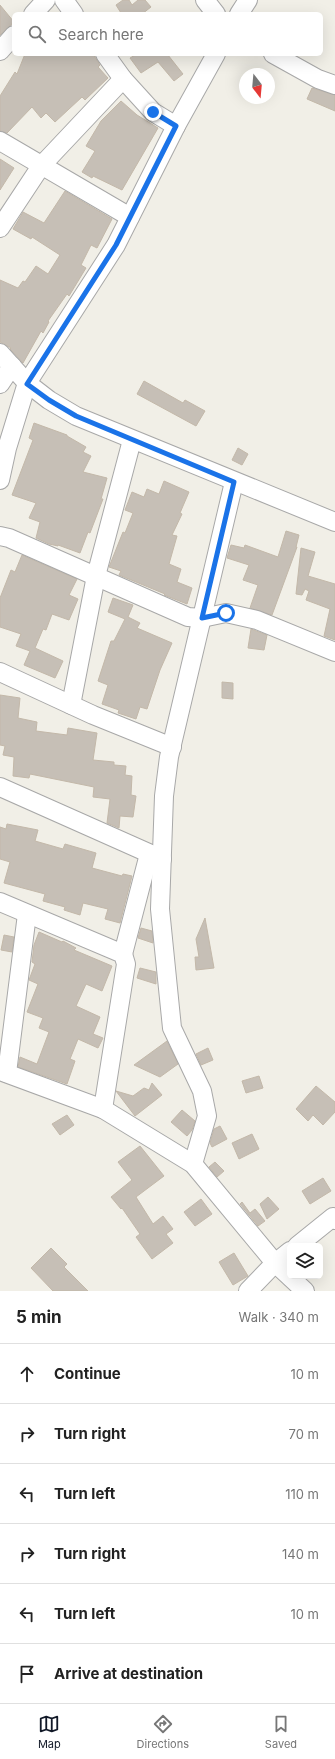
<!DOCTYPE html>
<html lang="en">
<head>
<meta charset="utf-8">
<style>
	body { margin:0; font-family:Inter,sans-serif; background:#f2f2f2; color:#222 }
	.controls { position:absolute; right:12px; bottom:12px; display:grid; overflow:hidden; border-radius:6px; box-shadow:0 4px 16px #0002 }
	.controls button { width:36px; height:36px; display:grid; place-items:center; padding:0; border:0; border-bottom:1px solid #e0e0e0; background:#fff; color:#222; font:20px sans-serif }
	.compass { position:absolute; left:239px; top:68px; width:36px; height:36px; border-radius:50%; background:#fff; box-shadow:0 4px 16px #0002; rotate:164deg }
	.stop { position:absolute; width:12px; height:12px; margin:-9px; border:3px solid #1a73e8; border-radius:50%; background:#fff }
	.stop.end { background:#1a73e8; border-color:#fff; box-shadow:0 1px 4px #0008 }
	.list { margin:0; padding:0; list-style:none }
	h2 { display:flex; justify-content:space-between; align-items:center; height:52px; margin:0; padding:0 16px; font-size:17px }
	h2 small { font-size:13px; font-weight:400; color:#767676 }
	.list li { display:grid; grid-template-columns:26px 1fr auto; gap:12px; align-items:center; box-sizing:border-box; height:60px; padding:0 16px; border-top:1px solid #e0e0e0 }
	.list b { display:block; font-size:15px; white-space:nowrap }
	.list em { font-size:13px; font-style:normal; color:#767676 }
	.icon { flex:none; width:22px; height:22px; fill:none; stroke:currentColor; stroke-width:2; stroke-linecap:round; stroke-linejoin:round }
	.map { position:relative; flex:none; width:335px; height:1291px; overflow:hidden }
	.search { position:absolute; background:#fff; box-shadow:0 4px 16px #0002; left:12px; right:12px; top:12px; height:44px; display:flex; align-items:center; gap:10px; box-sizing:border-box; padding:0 14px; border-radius:6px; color:#767676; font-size:15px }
	.sheet { height:412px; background:#fff }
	nav { display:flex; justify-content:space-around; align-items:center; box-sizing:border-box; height:56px; border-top:1px solid #e0e0e0; background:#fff; font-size:11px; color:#767676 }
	nav a { display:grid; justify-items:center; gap:2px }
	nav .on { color:#111827 }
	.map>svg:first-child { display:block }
	.building { fill:#c6bfb6; stroke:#c3b8a9 }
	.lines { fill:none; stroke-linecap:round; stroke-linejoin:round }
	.minor-casing { stroke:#a8a8a8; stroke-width:20 }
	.minor { stroke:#fff; stroke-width:18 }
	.route { stroke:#1a73e8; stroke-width:5 }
</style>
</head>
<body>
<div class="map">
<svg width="335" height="1291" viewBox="0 0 335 1291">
	<rect width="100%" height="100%" fill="#f1efe7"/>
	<g class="building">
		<path d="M123,0H129L132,5L138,0H145L151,7L142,14H120L121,13L116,5Z"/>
		<path d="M0,5L14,22L0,35Z"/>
		<path d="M25,54H93L100,65L98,67L108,78L85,100L82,97L55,122L46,113L41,118L32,107L7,133L0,131V96L15,72L17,74Z"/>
		<path d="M137,54H170L168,55L183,74L174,81L158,62L141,73L130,58Z"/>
		<path d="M312,88L335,95V111L307,99Z"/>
		<path d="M121,101L137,115L158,128L122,190L93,176L92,178L82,172L95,151L86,146L101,121Z"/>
		<path d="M0,159L14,168L0,190Z"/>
		<path d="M65,191L112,219L97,248L91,245L81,265L86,268L69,296L67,294L48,321L49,322L43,333L41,331L23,363L10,349L11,348L0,342V280L18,288L23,281L25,282L36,266L48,274L60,255L32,237L31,239L13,229L23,212L44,223Z"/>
		<path d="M144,381L183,403L185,400L205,411L196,426L137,394Z"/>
		<path d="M34,423L67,435V436L86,447L83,452L91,456L83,472L107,478L101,499H103L90,533L88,532L80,553L58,545V546L49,544L36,538L40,522L29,518L36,503L12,495L33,440L29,438Z"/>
		<path d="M238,448L248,454L242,465L232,460Z"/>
		<path d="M164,481L189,492L180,513L182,514L172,535L177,536L169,564L181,569L177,582L192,588L187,604L164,595L165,594L119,575L121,571L109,567L123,532L125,533L133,513L125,510L132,492L144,497L147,489L159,494Z"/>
		<path d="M286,531L299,535L296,547H297L272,615L250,608L258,585L243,580L249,565L227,558L231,545L244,548L245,545L278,557Z"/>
		<path d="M301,548L315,552L308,576L335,584V640L324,636L330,609L306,600L309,591L305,589L302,595L296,594Z"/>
		<path d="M22,555L77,579L69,595L78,599L69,620L52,614L46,630L43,629L35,648L63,661L55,678L24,665L30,651L16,646L21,634L0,627V598L11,570L15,572Z"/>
		<path d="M113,598L133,605L128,617L140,623L137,628L172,643L160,670L147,709L140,707L136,719L118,713L119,710L102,704L108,685L98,681L111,641H114L125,619L108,612Z"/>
		<path d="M251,629L267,635L264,650L248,648Z"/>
		<path d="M222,682L233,683V699L222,698Z"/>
		<path d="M0,695L20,698L18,718L37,722L36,731L67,735L68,728L97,733L93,760L114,762V765L126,766L125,775L132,776L131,795L136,796L133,817L120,816L119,828L107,823L110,799L93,797L94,787L30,774L29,778L13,776L14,757L3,755L5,746L0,745Z"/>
		<path d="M7,824L38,830L35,841L63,849L65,844L96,853L92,868L122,876L123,874L132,876L120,923L105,919L108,909L83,903L80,915L64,910L65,907L43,901L45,894L4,883L10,862L0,859V827L6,829Z"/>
		<path d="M205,918L214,968L196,970L195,957H199L196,939Z"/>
		<path d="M141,928L152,931L153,943L138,938Z"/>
		<path d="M39,932L62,942L63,941L76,948L74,950L112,966L102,991L86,984L76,1006L100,1017L93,1034L103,1038L98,1048L78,1039L70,1059L75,1061L67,1084L18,1067L20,1057L37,1064L49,1032L39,1028L43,1018L27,1012L38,984L29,980L35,964L32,962L34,945Z"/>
		<path d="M4,935L14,937L12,952L1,950Z"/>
		<path d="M140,968L156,972V984L137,978Z"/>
		<path d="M167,1041L178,1064L160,1077L134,1065Z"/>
		<path d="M208,1048L213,1060L201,1065L196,1054Z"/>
		<path d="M259,1076L263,1088L246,1093L242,1081Z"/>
		<path d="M152,1083L162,1095L135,1116L116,1091L133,1096L144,1088L149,1090Z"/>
		<path d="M316,1086L335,1102V1112L323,1125L313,1115L308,1121L296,1109Z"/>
		<path d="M182,1110L195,1121L192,1130L187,1136L171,1122Z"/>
		<path d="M67,1115L74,1125L60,1135L52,1124Z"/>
		<path d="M220,1126L227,1139L212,1147L210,1143L214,1129Z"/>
		<path d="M252,1134L259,1149L239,1159L232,1143Z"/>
		<path d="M140,1146L164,1176L136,1197L153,1224L163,1216L173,1229L166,1234L173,1243L152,1259L136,1237L140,1234L122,1208L121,1209L111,1197L132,1180L118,1162Z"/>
		<path d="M215,1162L224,1171L217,1177L209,1167Z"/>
		<path d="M323,1178L331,1191L310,1204L302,1191Z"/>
		<path d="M268,1197L279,1209L267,1219L260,1204Z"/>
		<path d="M201,1199L212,1214L195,1226L184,1212Z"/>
		<path d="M242,1202L250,1213L255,1209L265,1221L258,1226L240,1204Z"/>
		<path d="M51,1248L67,1264L64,1267L88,1291H53L31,1268Z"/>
		<path d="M234,1253L248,1276L233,1285L219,1262Z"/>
	</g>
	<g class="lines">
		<defs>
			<g id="minor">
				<path d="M64,0L74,14"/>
				<path d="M205,0L216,14"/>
				<path d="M33,14L46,0"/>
				<path d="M239,14L248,0"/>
				<path d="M0,51L14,35"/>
				<path d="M105,54L123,79L153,112L176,126"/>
				<path d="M273,54L318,79L335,85"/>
				<path d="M0,141L130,217"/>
				<path d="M0,228L41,166L123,79"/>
				<path d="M0,353L27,383L49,400L76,416L335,522"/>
				<path d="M0,384L12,366"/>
				<path d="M0,480L7,448L27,383L116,245L176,126L216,54"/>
				<path d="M0,536L9,538L188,617L202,618L226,613L257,620L335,652"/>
				<path d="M0,672L93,715L172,747"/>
				<path d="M71,705L96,576L132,440"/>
				<path d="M0,787L162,859"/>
				<path d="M0,902L123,954L126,964L103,1109"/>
				<path d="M123,954L149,854"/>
				<path d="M0,1071L103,1109L193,1164L275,1263L248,1291"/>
				<path d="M7,1073L27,914"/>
				<path d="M193,1164L207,1116L202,1091L172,1028L160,909L164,796L169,757L234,482"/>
				<path d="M297,1246L333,1217L335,1220"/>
				<path d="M290,1251L275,1263L305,1291"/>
			</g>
		</defs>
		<use href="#minor" class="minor-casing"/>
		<use href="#minor" class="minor"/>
	</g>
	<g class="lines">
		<path class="route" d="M153,112L176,126L116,245L27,384L49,400L76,416L234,482L202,618L226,613"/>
	</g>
</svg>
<div class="controls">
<button><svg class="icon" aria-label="layers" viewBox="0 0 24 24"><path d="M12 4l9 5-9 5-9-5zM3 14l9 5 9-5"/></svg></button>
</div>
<svg class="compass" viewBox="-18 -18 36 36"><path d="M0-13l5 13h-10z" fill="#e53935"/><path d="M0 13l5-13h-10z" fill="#767676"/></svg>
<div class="stop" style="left:226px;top:613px"></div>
<div class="stop end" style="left:153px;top:112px"></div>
<div class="search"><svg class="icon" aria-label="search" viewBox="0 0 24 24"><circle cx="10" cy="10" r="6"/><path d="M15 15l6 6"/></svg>Search here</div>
</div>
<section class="sheet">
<h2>5 min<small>Walk · 340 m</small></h2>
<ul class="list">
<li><svg class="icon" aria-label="ahead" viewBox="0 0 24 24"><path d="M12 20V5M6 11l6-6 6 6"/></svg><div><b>Continue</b></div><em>10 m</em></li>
<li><svg class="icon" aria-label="right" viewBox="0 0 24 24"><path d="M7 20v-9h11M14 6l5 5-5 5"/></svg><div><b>Turn right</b></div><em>70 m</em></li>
<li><svg class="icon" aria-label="left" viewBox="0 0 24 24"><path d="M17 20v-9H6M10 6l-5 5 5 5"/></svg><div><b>Turn left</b></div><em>110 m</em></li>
<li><svg class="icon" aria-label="right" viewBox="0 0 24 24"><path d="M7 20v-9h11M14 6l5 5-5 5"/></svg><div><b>Turn right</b></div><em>140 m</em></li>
<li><svg class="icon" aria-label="left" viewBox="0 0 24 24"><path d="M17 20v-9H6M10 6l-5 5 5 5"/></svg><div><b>Turn left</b></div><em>10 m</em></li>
<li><svg class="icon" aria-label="arrive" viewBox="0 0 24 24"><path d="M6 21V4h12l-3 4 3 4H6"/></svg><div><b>Arrive at destination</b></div></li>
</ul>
</section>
<nav>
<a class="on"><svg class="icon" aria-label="map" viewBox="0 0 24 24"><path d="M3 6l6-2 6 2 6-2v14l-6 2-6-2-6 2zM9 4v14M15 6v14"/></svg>Map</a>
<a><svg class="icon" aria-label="directions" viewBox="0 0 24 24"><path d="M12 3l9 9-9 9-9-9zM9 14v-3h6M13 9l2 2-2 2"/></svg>Directions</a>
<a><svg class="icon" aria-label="saved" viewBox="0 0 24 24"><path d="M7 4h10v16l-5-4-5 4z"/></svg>Saved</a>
</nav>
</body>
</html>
